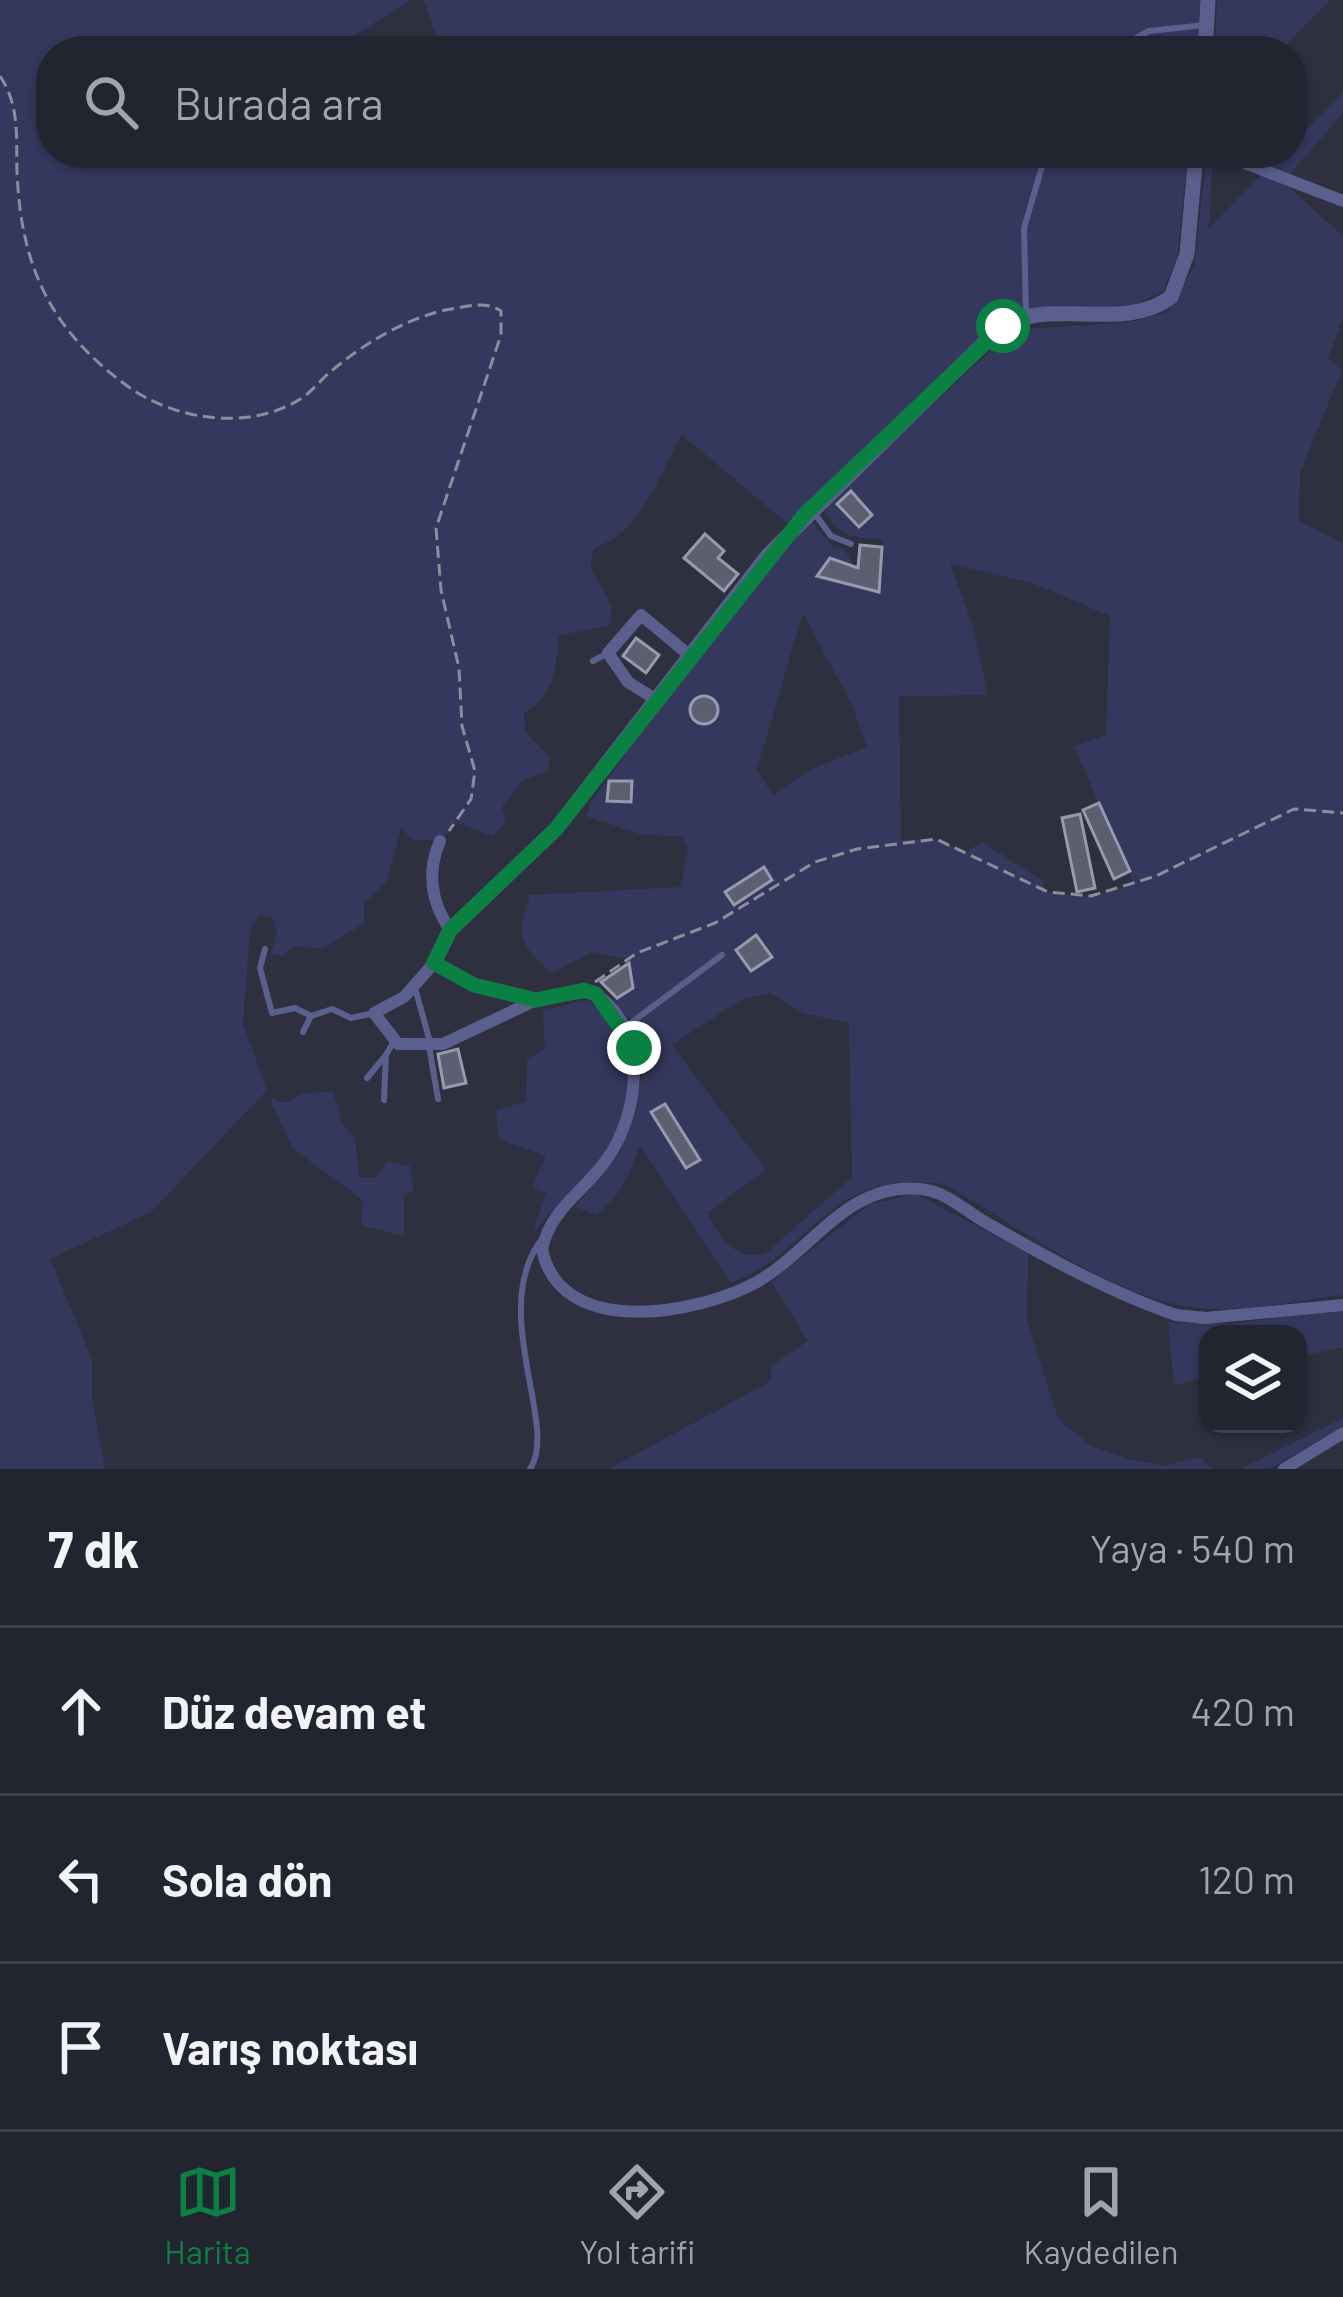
<!DOCTYPE html>
<html lang="tr">
<head>
<meta charset="utf-8">
<style>
	body { margin:0; font-family:Barlow,sans-serif; background:#2e303c; color:#f1f3f6 }
	.controls { position:absolute; right:36px; bottom:36px; display:grid; overflow:hidden; border-radius:24px; box-shadow:0 3px 9px #0004 }
	.controls button { width:108px; height:108px; display:grid; place-items:center; padding:0; border:0; border-bottom:3px solid #3f414c; background:#222430; color:#f1f3f6; font:60px sans-serif }
	.stop { position:absolute; width:36px; height:36px; margin:-27px; border:9px solid #0b8043; border-radius:50%; background:#fff }
	.stop.end { background:#0b8043; border-color:#fff; box-shadow:0 3px 12px #0008 }
	.list { margin:0; padding:0; list-style:none }
	h2 { display:flex; justify-content:space-between; align-items:center; height:156px; margin:0; padding:0 48px; font-size:51px }
	h2 small { font-size:39px; font-weight:400; color:#a2a4ab }
	.list li { display:grid; grid-template-columns:78px 1fr auto; gap:36px; align-items:center; box-sizing:border-box; height:168px; padding:0 48px; border-top:3px solid #3f414c }
	.list b { display:block; font-size:45px; white-space:nowrap }
	.list em { font-size:39px; font-style:normal; color:#a2a4ab }
	.icon { flex:none; width:66px; height:66px; fill:none; stroke:currentColor; stroke-width:2; stroke-linecap:round; stroke-linejoin:round }
	.map { position:relative; flex:none; width:1343px; height:1469px; overflow:hidden }
	.search { position:absolute; background:#222430; box-shadow:0 3px 9px #0004; left:36px; right:36px; top:36px; height:132px; display:flex; align-items:center; gap:30px; box-sizing:border-box; padding:0 42px; border-radius:48px; color:#a2a4ab; font-size:45px }
	.sheet { height:660px; background:#222430 }
	nav { display:flex; justify-content:space-around; align-items:center; box-sizing:border-box; height:168px; border-top:3px solid #3f414c; background:#222430; font-size:33px; color:#a2a4ab }
	nav a { display:grid; justify-items:center; gap:6px }
	nav .on { color:#0b8043 }
	.map>svg:first-child { display:block }
	.green { fill:#35385d; fill-rule:evenodd }
	.building { fill:#5d5f71; stroke:#979aad; stroke-width:3 }
	.lines { fill:none; stroke-linecap:round; stroke-linejoin:round }
	.path { stroke:#8b8d9a; stroke-width:3; stroke-dasharray:12 6; stroke-linecap:butt }
	.service { stroke:#5b5f8d; stroke-width:6 }
	.minor { stroke:#5b5f8d; stroke-width:12 }
	.tertiary { stroke:#5b5f8d; stroke-width:15 }
	.route { stroke:#0b8043; stroke-width:15 }
</style>
</head>
<body>
<div class="map">
<svg width="1343" height="1469" viewBox="0 0 1343 1469">
	<rect width="100%" height="100%" fill="#2e3040"/>
	<g class="green">
		<path d="M0,0H410L341,44L319,51H51V153H1188L1177,258L1163,291L1130,307L1025,308L995,319L923,396L788,524L682,435C657,475 644,531 594,548L590,567L612,606L609,626L559,635C556,669 555,694 524,713L526,733L549,756V770L522,781L502,807L506,822L493,836L457,823L440,841L412,839L401,828L387,881L364,904V923L324,948L293,947L283,956L271,953L277,933L273,918L259,916L250,929L243,1024L267,1090L151,1212L50,1259L92,1359V1398L105,1469H0Z"/>
		<path d="M424,0H1200L1197,51H441Z"/>
		<path d="M1217,0H1330L1279,51H1215Z"/>
		<path d="M1343,92V113L1283,182L1343,236V317L1328,359L1342,370L1300,472L1299,521L1343,543V1295C1293,1301 1235,1315 1185,1306C1103,1292 1016,1224 944,1184C826,1169 822,1245 731,1283L640,1145C629,1172 623,1196 596,1214L575,1207L620,1153L639,1090L645,1050L639,1031L614,1000L633,987L628,959L592,952L552,973C519,943 515,938 530,895L681,887L688,848L682,836L643,835L586,816L591,802L698,653L811,521L833,547L844,549L857,571L881,574L882,539C854,539 831,535 824,506L1013,330L1131,322L1168,312L1194,267L1207,153H1213L1209,228L1283,153H1292V144ZM950,564L1030,582L1110,616L1106,735L1074,746L1134,884C1103,894 1076,901 1044,891L1043,881L982,842L966,852L936,839L901,840L899,696L988,695L973,626ZM803,613L852,705L867,747L812,769L773,795L756,769C774,717 787,663 803,613ZM770,993L803,1013L849,1023L852,1177L765,1254C736,1261 717,1237 708,1212L766,1170L672,1045L742,999Z"/>
		<path d="M587,1000C640,1031 635,1102 606,1150C587,1180 554,1205 532,1235L546,1192L532,1188L546,1156L499,1139L496,1110L526,1102L527,1059L545,1049L543,1011Z"/>
		<path d="M333,1092L342,1123L355,1139L359,1178H376L387,1161L410,1166L413,1192L404,1194V1236L361,1225L363,1200L292,1148L270,1098L285,1103L303,1093Z"/>
		<path d="M916,1194L1028,1253L1027,1321L1058,1419L1091,1446L1132,1460L1165,1466L1200,1457L1212,1469H609L771,1381V1366L808,1341L771,1282L870,1204Z"/>
		<path d="M1343,1309V1347L1298,1357V1334H1208V1377L1174,1385L1168,1322L1231,1324Z"/>
		<path d="M1343,1418V1426L1269,1469H1240Z"/>
	</g>
	<g class="building">
		<path d="M851,491L872,515L859,527L837,504Z"/>
		<path d="M705,534L724,551L718,558L738,574L724,591L684,558Z"/>
		<path d="M860,545L882,547L879,592L817,576L830,558L858,568Z"/>
		<path d="M636,638L659,655L646,673L623,656Z"/>
		<circle cx="704" cy="710" r="14"/>
		<path d="M609,781H632L631,802L607,801Z"/>
		<path d="M1099,803L1130,871L1114,879L1083,810Z"/>
		<path d="M1080,814L1095,888L1077,892L1062,818Z"/>
		<path d="M764,867L772,880L734,905L725,892Z"/>
		<path d="M756,935L772,957L751,971L736,950Z"/>
		<path d="M629,963L633,988L617,998L601,982Z"/>
		<path d="M458,1049L466,1083L444,1088L438,1054Z"/>
		<path d="M665,1104L700,1160L686,1168L651,1112Z"/>
	</g>
	<g class="lines">
		<g class="path">
			<path d="M0,76C20,106 16,137 17,172C21,268 51,331 130,388C178,421 251,431 302,398C312,391 320,381 329,373C364,343 412,314 457,308C474,305 487,302 501,311V335L436,528L441,590L459,668L462,726L475,771L471,799L449,831"/>
			<path d="M595,982L637,953L715,923L815,862L857,849L936,839L1048,892L1091,896L1156,876L1294,809L1343,813"/>
		</g>
		<g class="service">
			<path d="M1112,51L1149,31L1205,25"/>
			<path d="M1026,315L1024,228L1046,153"/>
			<path d="M813,511L831,536L851,544"/>
			<path d="M593,661L608,653"/>
			<path d="M265,949L260,968L272,1013L295,1008L311,1016"/>
			<path d="M415,988L430,1042"/>
			<path d="M624,1028L722,955"/>
			<path d="M303,1032L311,1016L332,1009L351,1018L374,1013"/>
			<path d="M429,1046L438,1099"/>
			<path d="M367,1078L386,1055"/>
			<path d="M384,1100L386,1055L394,1041"/>
			<path d="M530,1469C559,1427 490,1315 539,1243"/>
		</g>
		<g class="minor">
			<path d="M1219,153L1343,201"/>
			<path d="M655,699L628,682L608,653L641,615L689,655"/>
			<path d="M440,841C426,873 431,902 450,930"/>
			<path d="M536,1000L443,1044H398L374,1013L404,997L434,963L474,985L536,1000L590,991C650,1022 641,1111 607,1159C585,1191 551,1208 542,1249C560,1340 699,1314 757,1282C813,1250 847,1182 920,1189C946,1191 964,1210 985,1222C1044,1256 1111,1293 1176,1315L1206,1318L1343,1305"/>
			<path d="M1284,1469L1343,1433"/>
		</g>
		<g class="tertiary">
			<path d="M1205,51L1208,0"/>
			<path d="M434,963L450,930L556,829L768,555L996,331C1044,293 1121,335 1171,297L1187,254L1196,153"/>
		</g>
	</g>
	<g class="lines">
		<path class="route" d="M634,1048L596,994L584,990L536,1000L474,985L434,963L450,930L556,829L805,514L1003,326"/>
	</g>
</svg>
<div class="controls">
<button><svg class="icon" aria-label="layers" viewBox="0 0 24 24"><path d="M12 4l9 5-9 5-9-5zM3 14l9 5 9-5"/></svg></button>
</div>
<div class="stop" style="left:1003px;top:326px"></div>
<div class="stop end" style="left:634px;top:1048px"></div>
<div class="search"><svg class="icon" aria-label="search" viewBox="0 0 24 24"><circle cx="10" cy="10" r="6"/><path d="M15 15l6 6"/></svg>Burada ara</div>
</div>
<section class="sheet">
<h2>7 dk<small>Yaya · 540 m</small></h2>
<ul class="list">
<li><svg class="icon" aria-label="ahead" viewBox="0 0 24 24"><path d="M12 20V5M6 11l6-6 6 6"/></svg><div><b>Düz devam et</b></div><em>420 m</em></li>
<li><svg class="icon" aria-label="left" viewBox="0 0 24 24"><path d="M17 20v-9H6M10 6l-5 5 5 5"/></svg><div><b>Sola dön</b></div><em>120 m</em></li>
<li><svg class="icon" aria-label="arrive" viewBox="0 0 24 24"><path d="M6 21V4h12l-3 4 3 4H6"/></svg><div><b>Varış noktası</b></div></li>
</ul>
</section>
<nav>
<a class="on"><svg class="icon" aria-label="map" viewBox="0 0 24 24"><path d="M3 6l6-2 6 2 6-2v14l-6 2-6-2-6 2zM9 4v14M15 6v14"/></svg>Harita</a>
<a><svg class="icon" aria-label="directions" viewBox="0 0 24 24"><path d="M12 3l9 9-9 9-9-9zM9 14v-3h6M13 9l2 2-2 2"/></svg>Yol tarifi</a>
<a><svg class="icon" aria-label="saved" viewBox="0 0 24 24"><path d="M7 4h10v16l-5-4-5 4z"/></svg>Kaydedilen</a>
</nav>
</body>
</html>
